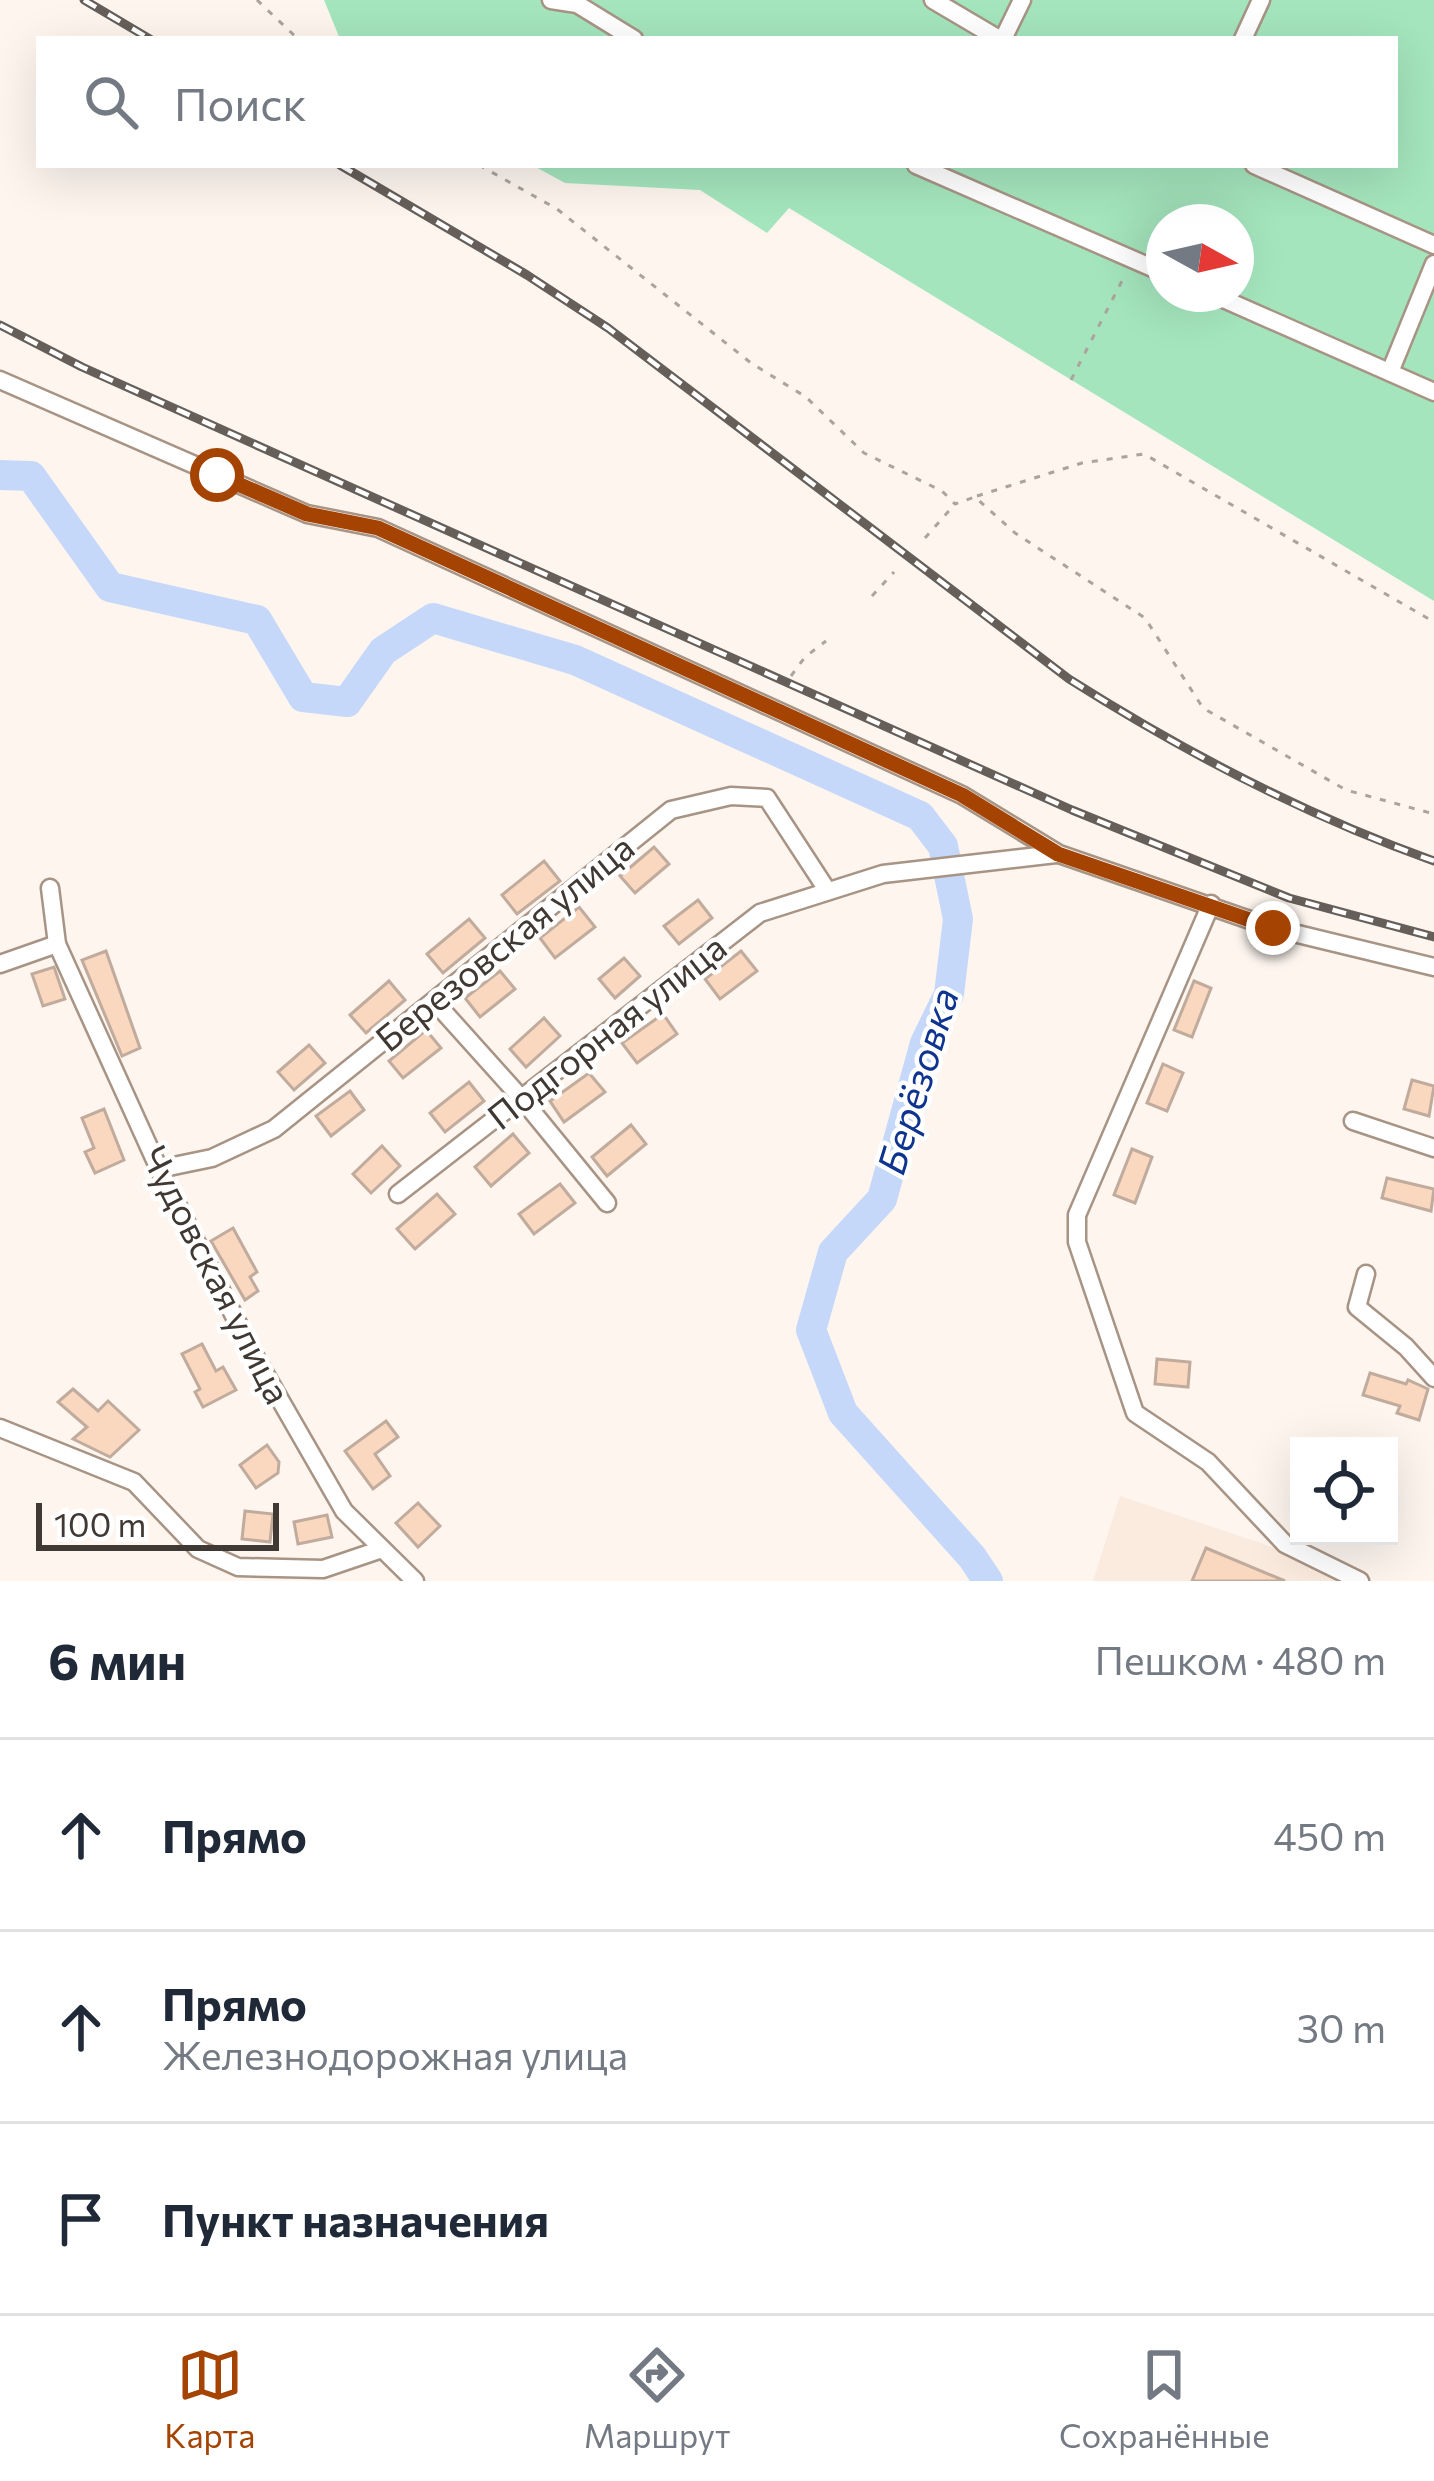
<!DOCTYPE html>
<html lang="ru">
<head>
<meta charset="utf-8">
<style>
	body { margin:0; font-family:Commissioner,sans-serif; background:#f2f2f3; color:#1f2937 }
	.controls { position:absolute; right:36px; bottom:36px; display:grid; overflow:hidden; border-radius:0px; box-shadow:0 12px 48px #0002 }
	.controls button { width:108px; height:108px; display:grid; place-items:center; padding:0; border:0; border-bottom:3px solid #e0e1e3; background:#fff; color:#1f2937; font:60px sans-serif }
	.compass { position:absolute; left:1146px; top:204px; width:108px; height:108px; border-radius:50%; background:#fff; box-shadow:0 12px 48px #0002; rotate:98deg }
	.scale { position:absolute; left:36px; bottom:30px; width:243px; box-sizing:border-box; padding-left:12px; border:6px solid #403832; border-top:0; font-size:33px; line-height:42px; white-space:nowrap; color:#403832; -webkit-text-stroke:9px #fff; paint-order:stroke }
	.stop { position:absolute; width:36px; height:36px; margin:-27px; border:9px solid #a54302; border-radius:50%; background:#fff }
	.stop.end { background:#a54302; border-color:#fff; box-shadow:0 3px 12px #0008 }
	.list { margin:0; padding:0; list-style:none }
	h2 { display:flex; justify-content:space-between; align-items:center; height:156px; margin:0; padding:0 48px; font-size:51px }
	h2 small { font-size:39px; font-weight:400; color:#747a83 }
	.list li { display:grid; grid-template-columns:78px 1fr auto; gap:36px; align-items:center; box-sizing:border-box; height:192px; padding:0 48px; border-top:3px solid #e0e1e3 }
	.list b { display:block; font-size:45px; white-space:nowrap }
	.list p { margin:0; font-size:39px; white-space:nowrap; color:#747a83 }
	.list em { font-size:39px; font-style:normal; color:#747a83 }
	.icon { flex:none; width:66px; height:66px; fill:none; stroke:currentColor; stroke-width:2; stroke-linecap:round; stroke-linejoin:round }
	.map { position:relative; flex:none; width:1434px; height:1581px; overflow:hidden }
	.search { position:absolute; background:#fff; box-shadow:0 12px 48px #0002; left:36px; right:36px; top:36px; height:132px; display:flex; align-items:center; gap:30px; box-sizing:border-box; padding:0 42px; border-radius:0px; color:#747a83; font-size:45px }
	.sheet { height:732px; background:#fff }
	nav { display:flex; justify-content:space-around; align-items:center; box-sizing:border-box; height:168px; border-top:3px solid #e0e1e3; background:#fff; font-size:33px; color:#747a83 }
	nav a { display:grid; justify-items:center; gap:6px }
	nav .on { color:#a54302 }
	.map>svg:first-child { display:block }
	.built { fill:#fbeade }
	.green { fill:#a4e5bd; fill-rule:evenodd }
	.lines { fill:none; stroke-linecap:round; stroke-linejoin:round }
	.river { stroke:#c6d8fa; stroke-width:30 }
	.building { fill:#fad7bf; stroke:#c0ab9d; stroke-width:3 }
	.minor-casing { stroke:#a79485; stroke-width:21 }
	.path { stroke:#aba39c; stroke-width:3; stroke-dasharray:6 9; stroke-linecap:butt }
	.minor { stroke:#fff; stroke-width:16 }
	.rail-casing { stroke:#665e58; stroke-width:9 }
	.rail { stroke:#fff; stroke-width:4.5; stroke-dasharray:14; stroke-linecap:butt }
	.route { stroke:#a54302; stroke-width:15 }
	.labels { text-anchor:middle; stroke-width:9; stroke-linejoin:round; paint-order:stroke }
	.street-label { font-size:36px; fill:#403832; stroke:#fff }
	.water-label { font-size:39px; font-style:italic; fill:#0e3490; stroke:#fff }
</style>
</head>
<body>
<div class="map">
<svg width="1434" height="1581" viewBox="0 0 1434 1581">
	<rect width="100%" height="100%" fill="#fdf5ee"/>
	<path class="built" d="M1120,1496L1284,1551L1355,1581H1093Z"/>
	<path class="green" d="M324,0H1434V601L789,208L767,233L700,190L565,183L532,165H1395V39H340ZM1164,222H1236V294H1164Z"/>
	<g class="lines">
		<path class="river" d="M0,475L31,476L110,587L257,620L303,697L347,702L383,651L433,618L575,660L920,816L943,846L958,919L949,994L925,1043L882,1199L833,1252L811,1330L843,1413L972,1557L988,1581"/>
	</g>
	<g class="building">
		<path d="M654,847L669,864L635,893L620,876Z"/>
		<path d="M544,861L560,881L517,914L502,895Z"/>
		<path d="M698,900L712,918L679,944L664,926Z"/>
		<path d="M579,907L595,927L555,958L540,938Z"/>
		<path d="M469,919L485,938L443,973L427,954Z"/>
		<path d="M106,951L140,1048L122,1056L82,960Z"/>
		<path d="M741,951L757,971L720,999L705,979Z"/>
		<path d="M624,958L640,976L615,998L599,979Z"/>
		<path d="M54,967L65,999L43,1006L32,974Z"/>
		<path d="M500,971L515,989L480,1017L465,998Z"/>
		<path d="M389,981L405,1000L366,1033L350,1015Z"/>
		<path d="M1194,981L1211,988L1192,1037L1174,1030Z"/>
		<path d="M663,1014L677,1034L637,1063L622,1043Z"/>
		<path d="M544,1018L560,1036L526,1067L510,1049Z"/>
		<path d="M426,1030L441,1048L403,1078L389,1061Z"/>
		<path d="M309,1045L325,1063L294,1090L278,1072Z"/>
		<path d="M1163,1064L1183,1073L1167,1111L1147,1103Z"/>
		<path d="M589,1073L605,1092L564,1122L550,1101Z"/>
		<path d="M1412,1080L1434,1086L1429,1116L1404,1109Z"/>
		<path d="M469,1082L484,1101L445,1132L430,1113Z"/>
		<path d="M350,1091L364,1110L331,1136L316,1116Z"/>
		<path d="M104,1109L124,1160L95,1173L85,1152L94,1148L82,1118Z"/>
		<path d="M631,1125L646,1144L607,1176L592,1157Z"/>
		<path d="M513,1134L529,1153L491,1186L475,1167Z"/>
		<path d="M382,1146L400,1166L371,1193L353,1174Z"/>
		<path d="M1132,1149L1152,1157L1135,1203L1114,1195Z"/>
		<path d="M1387,1178L1434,1189L1431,1211L1382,1198Z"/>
		<path d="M560,1184L575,1203L534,1234L519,1214Z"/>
		<path d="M437,1194L455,1214L415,1249L397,1229Z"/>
		<path d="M233,1228L257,1272L250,1277L258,1291L245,1300L211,1241Z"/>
		<path d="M202,1344L216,1371L223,1367L236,1390L203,1407L195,1392L200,1389L182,1354Z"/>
		<path d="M1157,1359L1190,1362L1188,1387L1155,1384Z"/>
		<path d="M1370,1373L1406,1384L1408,1380L1428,1389L1419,1420L1397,1413L1400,1406L1363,1395Z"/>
		<path d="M73,1389L98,1411L108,1401L139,1430L110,1457L73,1439L87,1427L58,1402Z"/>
		<path d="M386,1421L398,1437L375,1454L390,1476L373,1489L345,1451Z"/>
		<path d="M267,1445L279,1462L278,1473L256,1488L240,1465Z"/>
		<path d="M418,1503L440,1526L418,1547L396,1523Z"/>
		<path d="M245,1511L273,1514L270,1542L242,1539Z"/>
		<path d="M327,1515L332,1537L298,1544L294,1522Z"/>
		<path d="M1206,1548L1285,1581H1192Z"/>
	</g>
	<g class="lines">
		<defs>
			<g id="minor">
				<path d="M551,0L577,4L634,39"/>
				<path d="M933,0L999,39"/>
				<path d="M1003,39L1022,0"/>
				<path d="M1243,39L1261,0"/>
				<path d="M916,165L1164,273"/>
				<path d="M1254,165L1434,245"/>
				<path d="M1212,294L1434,392"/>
				<path d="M1390,372L1434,264"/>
				<path d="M0,380L307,514L378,528L962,795L1059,854L1273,928L1434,967"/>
				<path d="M50,888L57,944L159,1169L252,1351L344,1511L415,1581"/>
				<path d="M1211,904L1077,1215V1242L1135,1413L1208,1462L1285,1544L1360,1581"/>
				<path d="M0,964L57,944"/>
				<path d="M434,1001L522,1099L607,1203"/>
				<path d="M1353,1121L1434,1148"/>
				<path d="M159,1169L212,1158L274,1129L671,810L731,796L767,798L827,890"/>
				<path d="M398,1194L760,913L883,874L1056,854"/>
				<path d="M1366,1274L1357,1307L1406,1347L1434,1378"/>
				<path d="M0,1428L134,1482L198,1549L238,1567L323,1569L382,1549"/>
			</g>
		</defs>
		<use href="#minor" class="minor-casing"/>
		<g class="path">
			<path d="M257,0L298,39"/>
			<path d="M479,165L557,209L751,363L806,397L864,453L942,491L955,504L975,497L1015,533L1145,618L1203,708L1346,790L1434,814"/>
			<path d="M1071,380L1124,277"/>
			<path d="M977,496L1082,463L1144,454L1434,622"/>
			<path d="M925,538L954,505"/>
			<path d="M872,596L894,572"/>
			<path d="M791,676L805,657L826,641"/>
		</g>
		<use href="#minor" class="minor"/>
		<defs>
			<g id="rail">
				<path d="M84,0L150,39"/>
				<path d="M340,165L527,275L608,328L1069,679C1186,753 1304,815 1434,861"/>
				<path d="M0,325L82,367L1072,810L1289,898L1434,937"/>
			</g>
		</defs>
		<use href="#rail" class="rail-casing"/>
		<use href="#rail" class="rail"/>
	</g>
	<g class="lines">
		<path class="route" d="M217,475L307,514L378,528L962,795L1058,854L1273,928"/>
	</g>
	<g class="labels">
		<g class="street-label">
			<text transform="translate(505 943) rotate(-39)" y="13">Березовская улица</text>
			<text transform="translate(607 1032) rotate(-38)" y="13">Подгорная улица</text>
			<text transform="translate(216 1275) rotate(63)" y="13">Чудовская улица</text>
		</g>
		<g class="water-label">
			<text transform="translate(918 1081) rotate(-73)" y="14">Берёзовка</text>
		</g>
	</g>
</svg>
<div class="controls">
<button><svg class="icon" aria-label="locate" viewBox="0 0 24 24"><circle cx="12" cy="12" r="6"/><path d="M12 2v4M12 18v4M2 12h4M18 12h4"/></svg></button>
</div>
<svg class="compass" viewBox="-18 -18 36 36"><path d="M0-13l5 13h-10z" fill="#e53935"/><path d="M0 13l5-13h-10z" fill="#747a83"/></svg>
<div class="scale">100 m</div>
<div class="stop" style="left:217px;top:475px"></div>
<div class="stop end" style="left:1273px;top:928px"></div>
<div class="search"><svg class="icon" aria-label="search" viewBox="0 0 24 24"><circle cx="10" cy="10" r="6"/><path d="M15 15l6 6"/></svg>Поиск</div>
</div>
<section class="sheet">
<h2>6 мин<small>Пешком · 480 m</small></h2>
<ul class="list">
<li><svg class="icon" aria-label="ahead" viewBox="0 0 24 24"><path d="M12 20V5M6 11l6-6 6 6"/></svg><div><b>Прямо</b></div><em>450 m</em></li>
<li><svg class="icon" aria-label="ahead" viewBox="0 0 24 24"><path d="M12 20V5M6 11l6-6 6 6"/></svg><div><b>Прямо</b><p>Железнодорожная улица</p></div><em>30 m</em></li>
<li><svg class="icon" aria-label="arrive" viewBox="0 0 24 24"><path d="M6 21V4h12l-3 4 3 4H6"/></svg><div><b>Пункт назначения</b></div></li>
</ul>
</section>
<nav>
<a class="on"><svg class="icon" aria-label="map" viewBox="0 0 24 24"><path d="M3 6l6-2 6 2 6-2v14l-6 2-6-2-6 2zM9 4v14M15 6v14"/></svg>Карта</a>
<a><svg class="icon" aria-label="directions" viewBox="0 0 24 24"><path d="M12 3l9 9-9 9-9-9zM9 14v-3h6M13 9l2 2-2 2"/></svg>Маршрут</a>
<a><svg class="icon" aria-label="saved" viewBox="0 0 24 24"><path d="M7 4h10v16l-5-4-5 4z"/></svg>Сохранённые</a>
</nav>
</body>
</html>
